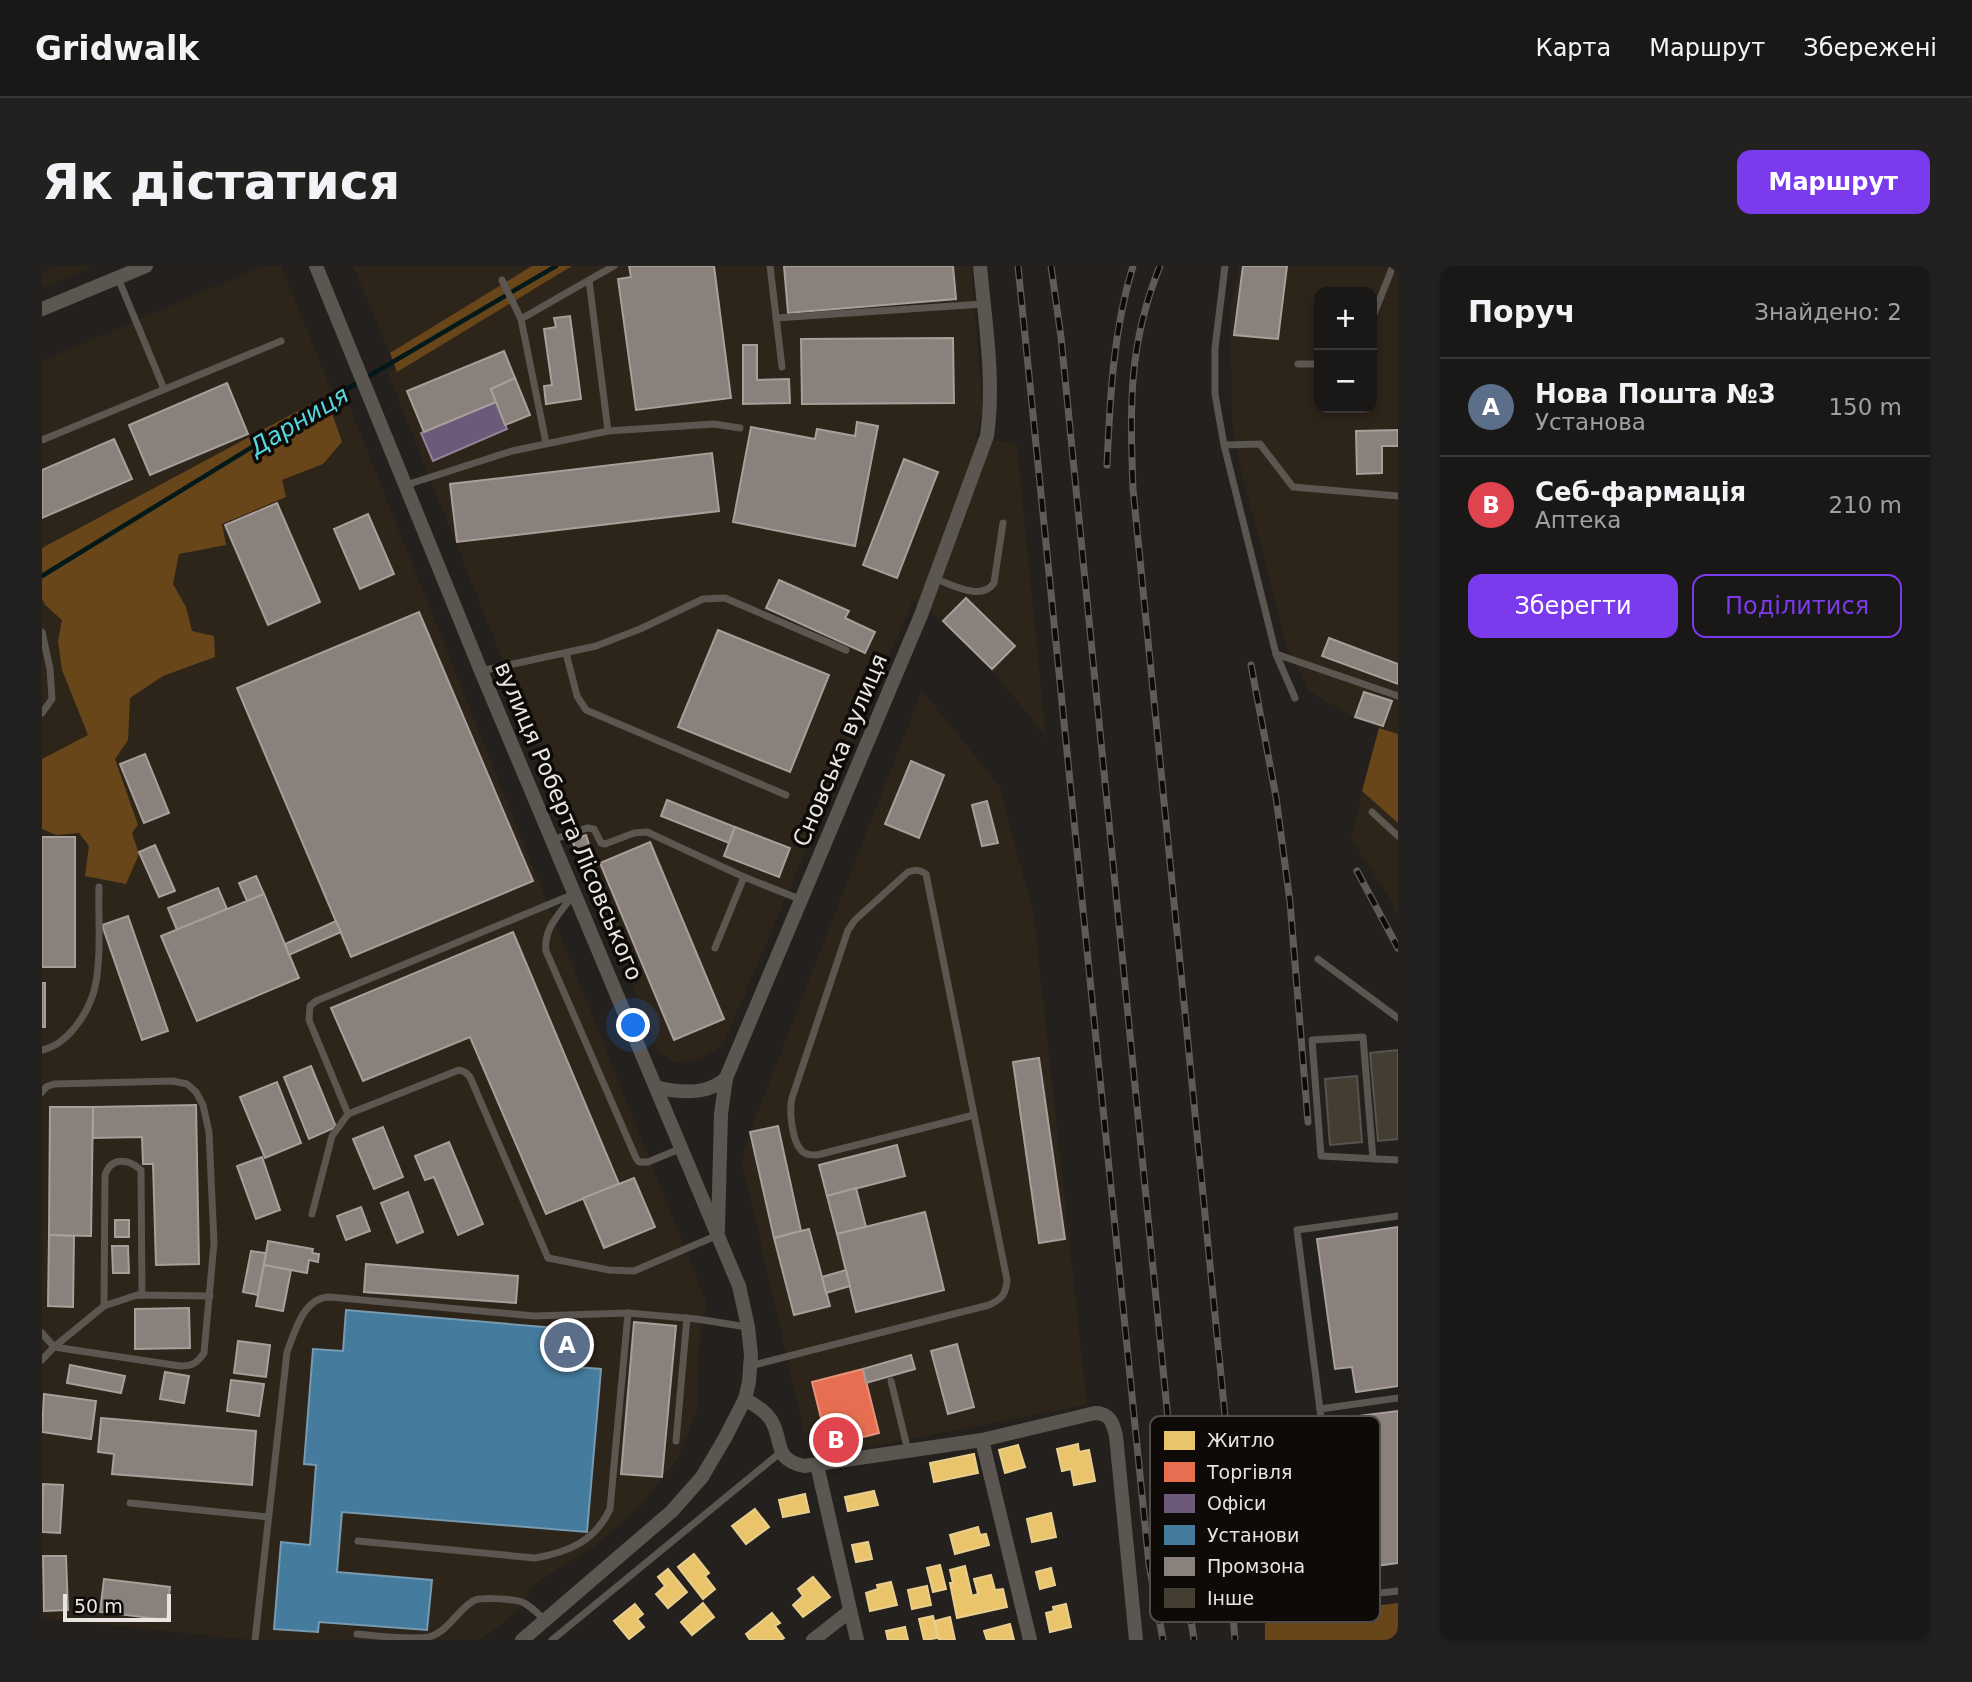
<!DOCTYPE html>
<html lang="uk">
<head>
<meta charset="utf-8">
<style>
	body { margin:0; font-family:"DejaVu Sans",sans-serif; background:#23211f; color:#f1f3f6 }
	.controls { position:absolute; right:21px; top:21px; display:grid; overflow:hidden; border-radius:14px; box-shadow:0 4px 10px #0003 }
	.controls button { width:63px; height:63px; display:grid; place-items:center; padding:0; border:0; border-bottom:2px solid #383735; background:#1a1816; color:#f1f3f6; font:35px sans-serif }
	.scale { position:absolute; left:21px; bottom:18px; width:108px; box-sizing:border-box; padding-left:7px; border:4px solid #e9e5e0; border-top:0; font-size:19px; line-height:24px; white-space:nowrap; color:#e9e5e0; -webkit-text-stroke:5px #0d0a08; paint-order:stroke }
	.you { position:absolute; left:592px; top:760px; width:24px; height:24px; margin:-18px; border:5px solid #fff; border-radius:50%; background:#1a73e8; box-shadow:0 0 0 10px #1a73e833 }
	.badge { display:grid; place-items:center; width:46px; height:46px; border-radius:50%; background:#7c3aed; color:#fff; font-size:23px; font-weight:700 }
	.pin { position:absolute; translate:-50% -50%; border:4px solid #fff; box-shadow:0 2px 7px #0006 }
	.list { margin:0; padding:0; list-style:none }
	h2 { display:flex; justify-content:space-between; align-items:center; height:91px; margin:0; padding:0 28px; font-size:30px }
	h2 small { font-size:23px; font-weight:400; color:#9fa0a1 }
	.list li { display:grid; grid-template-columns:46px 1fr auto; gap:21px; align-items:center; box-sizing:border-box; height:98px; padding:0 28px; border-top:2px solid #383735 }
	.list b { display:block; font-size:26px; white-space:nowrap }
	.list p { margin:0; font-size:23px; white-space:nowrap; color:#9fa0a1 }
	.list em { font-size:23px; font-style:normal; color:#9fa0a1 }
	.actions { display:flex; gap:14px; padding:21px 28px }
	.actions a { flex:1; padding:16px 0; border:2px solid #7c3aed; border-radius:14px; text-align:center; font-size:24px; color:#7c3aed }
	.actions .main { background:#7c3aed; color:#fff }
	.map { position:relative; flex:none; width:1356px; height:1374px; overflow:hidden; border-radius:14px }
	header { display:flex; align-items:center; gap:42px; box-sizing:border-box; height:98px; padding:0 35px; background:#1a1816; border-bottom:2px solid #383735 }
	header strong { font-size:33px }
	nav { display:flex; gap:38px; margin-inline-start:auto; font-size:24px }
	.intro { display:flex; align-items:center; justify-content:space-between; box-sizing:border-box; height:168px; padding:0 42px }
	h1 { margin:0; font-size:49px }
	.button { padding:18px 32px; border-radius:14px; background:#7c3aed; color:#fff; font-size:24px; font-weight:700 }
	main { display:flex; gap:42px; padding:0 42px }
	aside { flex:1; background:#1a1816; border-radius:14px; box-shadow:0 4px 10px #0003 }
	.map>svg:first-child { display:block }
	.built { fill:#2d241a; fill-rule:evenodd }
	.forest { fill:#68461a }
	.homes { fill:#e9c46a; stroke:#e9ce8d; stroke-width:2 }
	.shops { fill:#e76f51; stroke:#e8927c; stroke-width:2 }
	.offices { fill:#6d597a; stroke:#928399; stroke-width:2 }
	.public { fill:#457b9d; stroke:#769bb1; stroke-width:2 }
	.industry { fill:#8a817c; stroke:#a69f9a; stroke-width:2 }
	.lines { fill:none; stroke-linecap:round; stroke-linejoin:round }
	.stream { stroke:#031819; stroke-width:4.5 }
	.building { fill:#443d31; stroke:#565451; stroke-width:2 }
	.lane { stroke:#5b5650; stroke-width:7 }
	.street { stroke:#5b5650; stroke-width:14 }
	.rail-casing { stroke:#5f5c57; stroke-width:7 }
	.rail { stroke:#0d0a08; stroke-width:4.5; stroke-dasharray:13; stroke-linecap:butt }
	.labels { text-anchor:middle; stroke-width:7; stroke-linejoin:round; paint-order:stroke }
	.street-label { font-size:23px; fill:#e9e5e0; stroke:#0d0a08 }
	.water-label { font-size:24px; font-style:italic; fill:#55d8e1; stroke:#0d0a08 }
	.key { fill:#0d0a08; stroke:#4f4c49; stroke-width:2 }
	.key-label { font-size:19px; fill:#e9e5e0 }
</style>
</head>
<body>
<header>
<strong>Gridwalk</strong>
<nav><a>Карта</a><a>Маршрут</a><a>Збережені</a></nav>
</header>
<div class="intro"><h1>Як дістатися</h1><a class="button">Маршрут</a></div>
<main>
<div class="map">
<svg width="1356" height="1374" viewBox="0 0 1356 1374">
	<rect width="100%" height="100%" fill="#23201d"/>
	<g class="built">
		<path d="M0,0H51L0,22Z"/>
		<path d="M221,0H239L290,126L0,292V95Z"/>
		<path d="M311,0H929L941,145L934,171L975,178L1004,471L956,411L896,352L871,334L680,781L657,793L632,797L617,786L346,107L354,102Z"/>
		<path d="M1197,0H1356V468L1337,462L1299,444L1267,425L1245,382L1198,200L1190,155L1188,45ZM1277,26H1330V142H1277Z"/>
		<path d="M307,139L666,1040L658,1062L655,1143L635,1194L600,1238L556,1278L491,1319L478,1342L459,1359L436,1374H210L0,1352V329Z"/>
		<path d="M880,424L958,521L992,651L1045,1139L768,1192L700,896L708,866Z"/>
		<path d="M1320,525L1356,557V652L1349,634L1309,573Z"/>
	</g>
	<g class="forest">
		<path d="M490,0H530L355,106L348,87Z"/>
		<path d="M284,130L300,176L281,198L240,214L244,231L180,258L184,279L137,288L131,318L144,341L150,365L172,370L173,391L121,410L88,432L86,474L73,493L96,559L90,567L97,588L84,618L43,610L47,580L37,567L14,569L0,563V493L46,469L20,404L16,375L20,354L3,339L0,332V282Z"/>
		<path d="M1337,462L1356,468V557L1320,525Z"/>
		<path d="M1356,1337V1374H1223V1354Z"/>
	</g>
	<g class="homes">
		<path d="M1036,1178L1037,1186L1047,1184L1053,1215L1032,1219L1029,1203L1020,1205L1015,1183Z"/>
		<path d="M976,1179L983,1201L963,1207L957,1184Z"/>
		<path d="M932,1188L936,1207L892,1216L888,1197Z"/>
		<path d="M832,1225L836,1239L806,1245L803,1231Z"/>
		<path d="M763,1228L767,1246L741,1251L737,1234Z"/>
		<path d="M713,1243L727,1261L704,1278L690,1260Z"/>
		<path d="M1009,1247L1014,1271L990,1276L985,1253Z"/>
		<path d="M936,1261L938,1269L944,1268L947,1279L913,1288L908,1269Z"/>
		<path d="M826,1276L830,1293L814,1296L810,1279Z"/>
		<path d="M652,1288L667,1307L663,1310L673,1323L661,1333L636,1301Z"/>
		<path d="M898,1299L904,1323L891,1326L885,1302Z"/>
		<path d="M923,1300L930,1330L936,1328L932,1313L949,1309L953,1324L961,1323L965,1341L915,1352L908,1317H911L908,1304Z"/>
		<path d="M1009,1302L1013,1319L998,1323L994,1306Z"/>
		<path d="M626,1303L645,1326L626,1342L614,1328L623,1320L616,1311Z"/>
		<path d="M771,1311L788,1331L761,1351L751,1339L761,1330L756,1323Z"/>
		<path d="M849,1316L855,1339L828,1345L824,1327L836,1323L835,1319Z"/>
		<path d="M885,1320L889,1339L870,1343L866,1324Z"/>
		<path d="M661,1337L672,1351L650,1369L639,1356Z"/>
		<path d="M593,1338L601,1348L595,1353L602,1361L587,1373L572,1355Z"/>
		<path d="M1024,1338L1029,1361L1008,1366L1004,1347L1012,1345L1011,1341Z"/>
		<path d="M730,1347L738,1357L733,1360L742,1372L739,1374H708L704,1368Z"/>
		<path d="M891,1350L896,1372L882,1374L877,1353Z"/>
		<path d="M908,1351L913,1374H897L893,1355Z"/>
		<path d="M968,1358L972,1374H945L942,1365Z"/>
		<path d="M863,1361L866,1374H846L844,1365Z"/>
	</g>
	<path class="shops" d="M821,1103L837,1167L786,1180L770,1116Z"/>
	<path class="offices" d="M454,136L465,163L391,195L379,167Z"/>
	<path class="public" d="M304,1044L537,1064L534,1101L559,1103L545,1266L300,1246L295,1306L390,1314L385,1364L277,1356L276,1366L232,1363L239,1276L268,1279L274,1199L262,1198L271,1083L301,1085Z"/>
	<g class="industry">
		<path d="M587,0H672L689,132L594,144L576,13L589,11Z"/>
		<path d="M742,0H911L914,33L746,47Z"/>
		<path d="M1201,0H1245L1236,73L1192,69Z"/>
		<path d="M528,50L539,133L504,138L502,120L510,119L502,63L514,61L512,52Z"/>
		<path d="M911,72L912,137L760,138L759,73Z"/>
		<path d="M701,79H715V114L747,113L748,137L701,138Z"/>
		<path d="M462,85L473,112L449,123L454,136L382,166L365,125Z"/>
		<path d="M473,112L488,149L463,159L449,123Z"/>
		<path d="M185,117L206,168L108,209L87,159Z"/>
		<path d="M815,156L836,160L813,280L691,256L709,161L773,173L775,163L813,170Z"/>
		<path d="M1356,164V180H1340V207L1315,208L1314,165Z"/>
		<path d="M72,173L90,213L0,252V204Z"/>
		<path d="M670,187L677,245L415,276L408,218Z"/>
		<path d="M862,193L896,206L855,312L821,299Z"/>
		<path d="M235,237L278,336L226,359L183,259Z"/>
		<path d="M326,248L352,308L318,323L292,263Z"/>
		<path d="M737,314L807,345L803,352L833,366L823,387L724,342Z"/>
		<path d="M924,332L973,380L950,403L901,355Z"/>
		<path d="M377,346L491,615L309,691L195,422Z"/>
		<path d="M676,364L787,409L748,506L636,461Z"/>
		<path d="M1287,372L1356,398V418L1280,390Z"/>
		<path d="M1322,426L1350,435L1341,460L1313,451Z"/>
		<path d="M103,488L127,547L102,557L78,498Z"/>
		<path d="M869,495L902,509L877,572L843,558Z"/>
		<path d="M625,534L693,561L687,577L619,550Z"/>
		<path d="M945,535L956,577L940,580L930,539Z"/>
		<path d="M693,561L748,582L737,611L682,590Z"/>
		<path d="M544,569L550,588L537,593L530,574Z"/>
		<rect x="0" y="571" width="33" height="130"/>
		<path d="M608,576L682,753L632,774L558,597Z"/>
		<path d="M113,579L133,625L117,631L97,586Z"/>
		<path d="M214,610L222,628L205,635L197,617Z"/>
		<path d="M176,622L185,643L135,664L126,642Z"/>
		<path d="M222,628L257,712L155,755L119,670Z"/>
		<path d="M86,650L126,765L100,774L60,659Z"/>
		<path d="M294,655L299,666L247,689L243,678Z"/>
		<path d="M471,666L577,918L504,948L428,771L321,815L289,742Z"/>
		<rect x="0" y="717" width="3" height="44"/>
		<path d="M997,792L1023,973L997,977L971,796Z"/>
		<path d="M269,800L294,861L267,873L242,811Z"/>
		<path d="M235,816L259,877L223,892L198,831Z"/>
		<path d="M154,839L157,998L114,999L111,898H101L100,871L51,872V841Z"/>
		<path d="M8,841H51L49,970L7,969Z"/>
		<path d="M736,860L759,965L732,972L708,866Z"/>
		<path d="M341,861L361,911L332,923L311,873Z"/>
		<path d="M407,876L441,958L416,969L392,911L383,914L373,890Z"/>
		<path d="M855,879L863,910L785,930L777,899Z"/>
		<path d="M220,891L238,944L214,953L195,900Z"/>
		<path d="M592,912L613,961L562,982L541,932Z"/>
		<path d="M814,922L824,961L795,968L785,930Z"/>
		<path d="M366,926L381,966L355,977L339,937Z"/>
		<path d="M319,941L328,965L304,974L295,950Z"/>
		<path d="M883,946L902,1024L814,1046L795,968Z"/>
		<rect x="73" y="954" width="14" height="17"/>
		<path d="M1356,961V1120L1314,1126L1310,1101L1293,1103L1275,973Z"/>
		<path d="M767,963L788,1040L752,1049L732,972Z"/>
		<path d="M7,969L32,970L31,1041L6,1040Z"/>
		<path d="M226,975L271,983L270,987L277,988L276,996L267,994L265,1007L222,999Z"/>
		<path d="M70,980H86L87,1007H71Z"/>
		<path d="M209,985L224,987L216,1029L201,1026Z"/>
		<path d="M324,998L476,1010L474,1037L322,1026Z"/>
		<path d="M222,999L249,1004L241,1045L214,1040Z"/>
		<path d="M804,1004L808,1020L784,1027L780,1011Z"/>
		<path d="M147,1042L148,1082L93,1083V1043Z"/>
		<path d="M592,1056L634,1060L620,1211L579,1208Z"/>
		<path d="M196,1075L228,1079L224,1111L192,1107Z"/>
		<path d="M915,1078L932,1141L906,1148L889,1085Z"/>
		<path d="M869,1089L873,1103L824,1117L821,1103Z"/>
		<path d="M28,1099L83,1110L79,1127L25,1117Z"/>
		<path d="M123,1106L147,1110L142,1137L118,1133Z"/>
		<path d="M189,1114L222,1118L217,1150L185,1145Z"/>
		<path d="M2,1128L54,1135L49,1173L0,1166Z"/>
		<path d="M1356,1145V1297L1312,1303L1292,1153Z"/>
		<path d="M59,1152L214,1165L210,1219L70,1208L72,1188L56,1186Z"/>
		<path d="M1,1218L21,1219L18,1267L0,1266Z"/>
		<path d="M1,1290H24L26,1344L2,1345Z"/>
		<path d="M62,1313L128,1321L125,1354L58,1346Z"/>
	</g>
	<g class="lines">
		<path class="stream" d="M0,310L298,127L514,0"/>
	</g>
	<g class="building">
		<path d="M1356,784V873L1336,875L1328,787Z"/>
		<path d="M1315,810L1320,876L1288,879L1283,813Z"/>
	</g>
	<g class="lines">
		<g class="lane">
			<path d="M728,0L740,101"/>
			<path d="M1183,0L1173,82V128L1182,179L1234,388L1253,432"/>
			<path d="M76,12L122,123"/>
			<path d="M460,14L479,53"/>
			<path d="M547,14L572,0"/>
			<path d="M734,52L941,38"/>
			<path d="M1330,53L1351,0"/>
			<path d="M1256,98H1277"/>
			<path d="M0,174L239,75"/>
			<path d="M504,177L479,53L547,14L566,165"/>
			<path d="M1182,179L1218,178L1251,221L1356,230"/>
			<path d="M364,219L470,185L566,165L672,158L698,162"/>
			<path d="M893,313C910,318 939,336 952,317L961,257"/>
			<path d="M0,366L8,403L10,433L0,447"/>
			<path d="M524,387L535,430L544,444L744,529"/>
			<path d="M1234,388L1356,430"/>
			<path d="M439,405L554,380L598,363L661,333L683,332L804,384"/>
			<path d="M1330,546L1356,570"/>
			<path d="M510,574L545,562L552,563L559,577L563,578L592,567L605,566L702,611L760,634"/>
			<path d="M532,628C519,646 501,662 504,685L594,892L597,896H606L640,882"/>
			<path d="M673,682L702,611"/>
			<path d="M1276,693L1356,752"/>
			<path d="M0,784C25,779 45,749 52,725C60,695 56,653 57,621"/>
			<path d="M0,826L4,821L12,818L131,815L145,818L154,826L161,839L167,866L172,977L162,1087C155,1097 151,1100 138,1100L12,1081L0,1067"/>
			<path d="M306,848L267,754L268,740L274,735L532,628"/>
			<path d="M1331,893L1321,771L1270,774L1279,890L1356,894"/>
			<path d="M270,948L290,870L306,848L417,804L423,806L428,811L506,992L567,1004L592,1005L676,969"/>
			<path d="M1356,950L1255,964L1302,1331L1356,1325"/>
			<path d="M62,1040L63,909C69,891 86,892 99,904L100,1029"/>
			<path d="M0,1094L12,1081L62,1040L95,1029L168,1030"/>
			<path d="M708,1100L947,1039C960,1033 964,1028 965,1014L884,608C877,603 873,604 866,606L813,654L806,664L750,832C747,844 750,875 759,884C763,889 769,889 775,889L932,849"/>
			<path d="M849,1115L866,1185"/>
			<path d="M1278,1143L1356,1132"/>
			<path d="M634,1175L645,1052"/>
			<path d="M88,1237L226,1251"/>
			<path d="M316,1275L493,1292C527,1286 553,1275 568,1243L586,1047"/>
			<path d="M315,1368C337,1370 366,1374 387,1371C408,1365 417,1341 433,1334C441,1331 475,1333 482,1337C490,1341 497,1349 503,1354"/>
			<path d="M213,1374L245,1086C253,1066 261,1031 288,1031L492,1050L586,1047L655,1053L705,1061"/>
			<path d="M510,1374L739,1186"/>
		</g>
		<g class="street">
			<path d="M274,0L439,405L697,1020L706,1061L709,1089L707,1116L703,1133L683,1172L660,1211L630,1245L480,1374"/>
			<path d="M0,43L104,0"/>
			<path d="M614,821C637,827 666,829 684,812"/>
			<path d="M676,964L679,848L684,812L879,349L945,170C953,114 943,56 938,0"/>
			<path d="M703,1133C712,1139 723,1144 729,1154C742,1175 730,1193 762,1200L940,1174L1053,1147C1068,1147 1071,1157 1074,1170L1094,1374"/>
			<path d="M940,1174L988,1374"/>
			<path d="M775,1199L815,1374"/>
			<path d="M771,1374L808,1345"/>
		</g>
		<defs>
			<g id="rail">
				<path d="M976,0L1107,1298L1121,1374"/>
				<path d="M1009,0L1019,71L1140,1295L1152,1374"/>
				<path d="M1118,0C1086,79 1088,140 1091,223L1187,1190C1190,1251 1187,1313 1193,1374"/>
				<path d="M1065,199C1068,132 1071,65 1091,0"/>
				<path d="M1209,399L1234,531L1248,636L1266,856"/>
				<path d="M1315,605L1356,682"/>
			</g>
		</defs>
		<use href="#rail" class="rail-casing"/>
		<use href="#rail" class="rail"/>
	</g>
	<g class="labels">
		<g class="street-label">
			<text transform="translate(798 484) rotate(-67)" y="8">Сновська вулиця</text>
			<text transform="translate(527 555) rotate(67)" y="8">вулиця Роберта Лісовського</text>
		</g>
		<g class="water-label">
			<text transform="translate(257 155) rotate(-31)" y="8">Дарниця</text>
		</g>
	</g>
	<rect x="1108" y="1150" width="230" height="206" rx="10" class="key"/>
	<rect x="1122" y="1165" width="31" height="19" fill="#e9c46a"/>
	<rect x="1122" y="1196" width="31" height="20" fill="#e76f51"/>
	<rect x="1122" y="1228" width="31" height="19" fill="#6d597a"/>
	<rect x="1122" y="1259" width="31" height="20" fill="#457b9d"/>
	<rect x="1122" y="1291" width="31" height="19" fill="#8a817c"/>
	<rect x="1122" y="1322" width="31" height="20" fill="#443d31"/>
	<g class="key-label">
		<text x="1165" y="1181">Житло</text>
		<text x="1165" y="1213">Торгівля</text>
		<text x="1165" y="1244">Офіси</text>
		<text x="1165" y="1276">Установи</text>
		<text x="1165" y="1307">Промзона</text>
		<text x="1165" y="1339">Інше</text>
	</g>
</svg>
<div class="controls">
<button>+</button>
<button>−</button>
</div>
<div class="scale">50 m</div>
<div class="you"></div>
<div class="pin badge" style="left:525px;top:1079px;background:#5c6f8a">A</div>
<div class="pin badge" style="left:794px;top:1174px;background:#e0444e">B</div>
</div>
<aside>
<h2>Поруч<small>Знайдено: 2</small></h2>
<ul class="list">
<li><span class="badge" style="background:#5c6f8a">A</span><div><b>Нова Пошта №3</b><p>Установа</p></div><em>150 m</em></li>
<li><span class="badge" style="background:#e0444e">B</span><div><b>Себ-фармація</b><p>Аптека</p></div><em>210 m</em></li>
</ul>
<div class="actions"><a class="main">Зберегти</a><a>Поділитися</a></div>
</aside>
</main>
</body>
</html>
